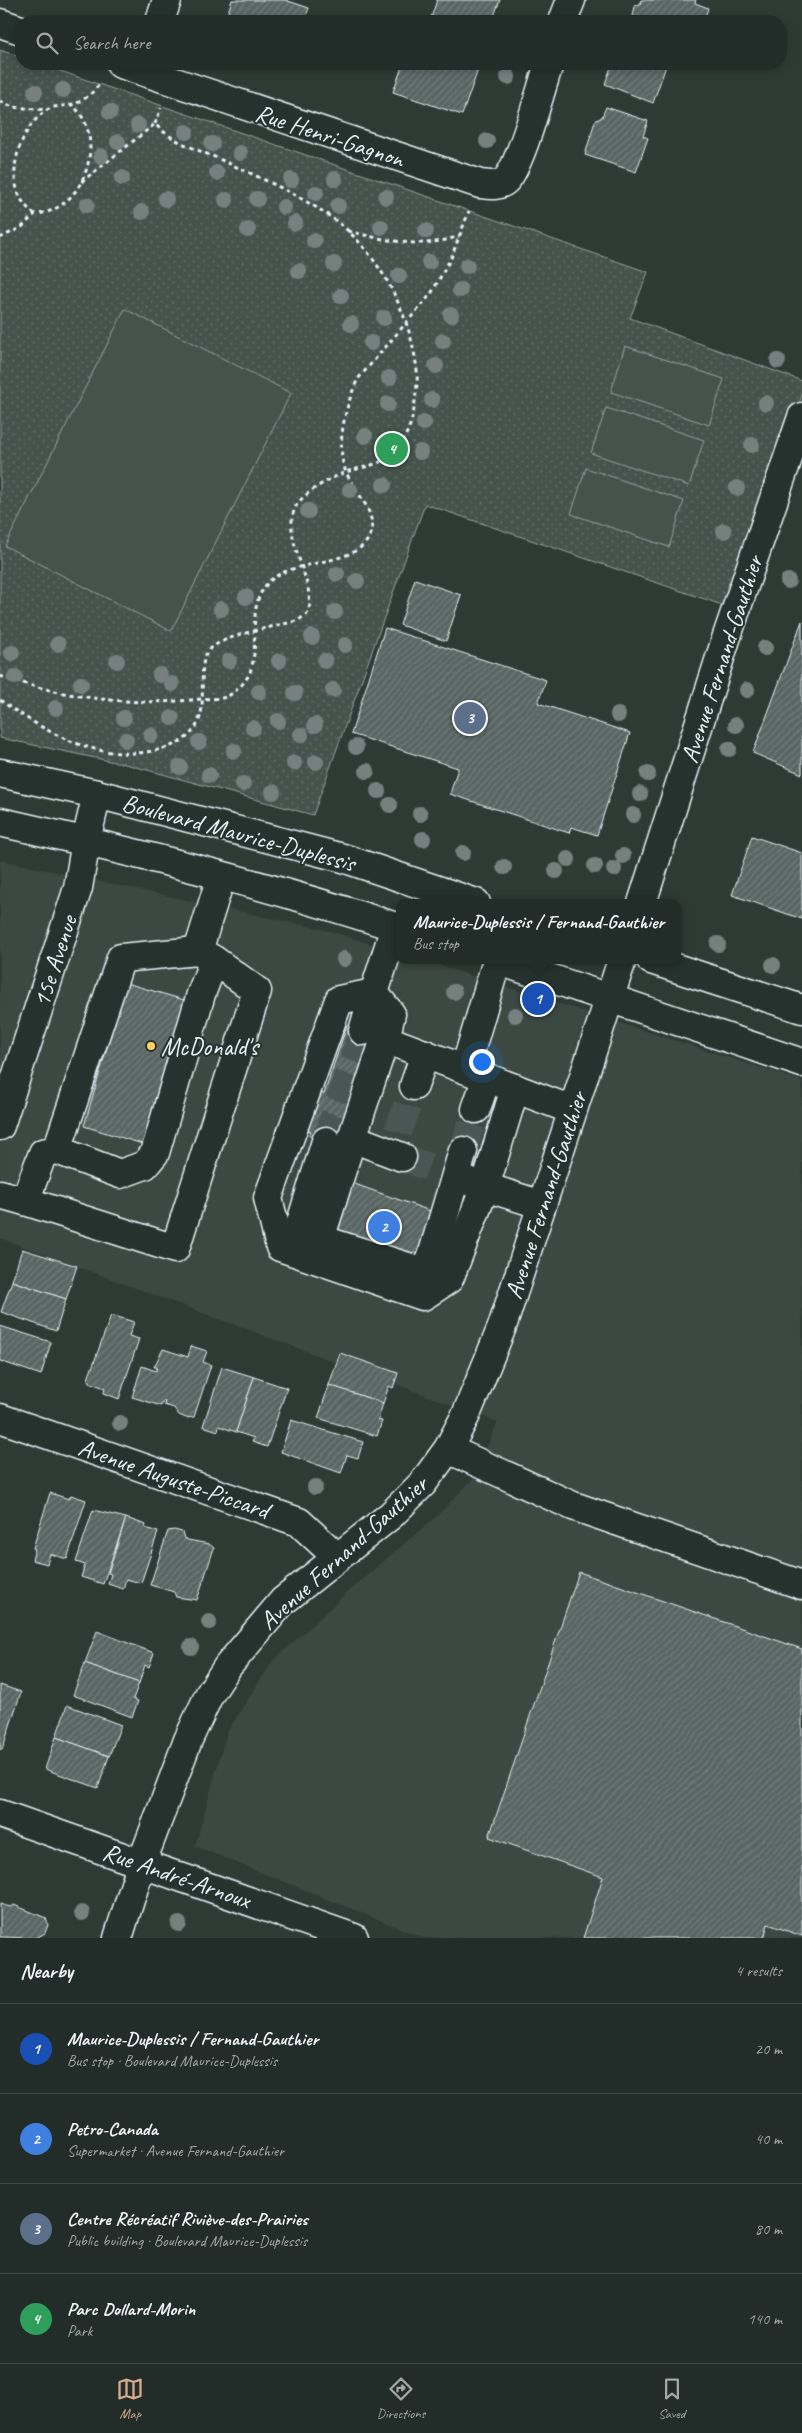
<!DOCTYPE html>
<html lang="en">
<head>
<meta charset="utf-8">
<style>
	body { margin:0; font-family:Caveat,sans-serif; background:#2a3430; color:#f1f3f6 }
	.you { position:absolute; left:481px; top:1061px; width:18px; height:18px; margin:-12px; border:4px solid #fff; border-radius:50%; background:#1a73e8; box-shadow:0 0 0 8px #1a73e833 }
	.badge { display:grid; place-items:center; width:32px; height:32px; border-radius:50%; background:#d6ab8b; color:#fff; font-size:16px; font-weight:700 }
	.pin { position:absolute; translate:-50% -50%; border:2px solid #fff; box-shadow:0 1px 5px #0006 }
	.popup { position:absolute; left:396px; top:899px; width:285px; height:65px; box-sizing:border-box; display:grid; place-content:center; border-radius:10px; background:#222c28; filter:drop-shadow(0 1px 4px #0005); font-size:16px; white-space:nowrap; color:#a2a7a8 }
	.popup b { font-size:19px; color:#f1f3f6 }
	.popup::after { content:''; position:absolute; left:50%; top:100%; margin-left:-10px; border:10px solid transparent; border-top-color:#222c28 }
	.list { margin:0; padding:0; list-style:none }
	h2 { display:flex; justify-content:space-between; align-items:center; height:65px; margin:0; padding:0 20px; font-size:21px }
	h2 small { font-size:16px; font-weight:400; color:#a2a7a8 }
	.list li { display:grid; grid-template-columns:32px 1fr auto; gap:15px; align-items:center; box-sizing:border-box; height:90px; padding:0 20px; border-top:1px solid #3f4845 }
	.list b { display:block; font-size:19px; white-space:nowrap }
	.list p { margin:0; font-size:16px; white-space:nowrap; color:#a2a7a8 }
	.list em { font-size:16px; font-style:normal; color:#a2a7a8 }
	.icon { flex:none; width:28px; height:28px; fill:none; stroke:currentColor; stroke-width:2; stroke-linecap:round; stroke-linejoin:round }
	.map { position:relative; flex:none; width:802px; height:1938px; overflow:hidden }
	.search { position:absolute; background:#222c28; box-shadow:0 2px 8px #0003; left:15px; right:15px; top:15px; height:55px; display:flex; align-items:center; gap:12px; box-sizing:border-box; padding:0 18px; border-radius:20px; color:#a2a7a8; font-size:19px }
	.sheet { height:425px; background:#222c28 }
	nav { display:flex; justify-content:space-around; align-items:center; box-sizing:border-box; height:70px; border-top:1px solid #3f4845; background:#222c28; font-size:14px; color:#a2a7a8 }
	nav a { display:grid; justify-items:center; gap:2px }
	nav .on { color:#d6ab8b }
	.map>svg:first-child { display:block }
	.built { fill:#3b4843 }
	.park { fill:url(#park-dots); stroke:#96a2a3 }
	.pitch { fill:#45524e; stroke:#96a2a3 }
	.building { fill:url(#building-hatch); stroke:#e8f1f8 }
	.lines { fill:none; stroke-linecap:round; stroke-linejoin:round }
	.minor-tunnel { stroke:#4a5652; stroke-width:28; stroke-dasharray:28 14; stroke-linecap:butt }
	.minor-casing { stroke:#e8f1f8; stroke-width:31 }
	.path { stroke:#e8f1f8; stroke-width:3; stroke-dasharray:4 4; stroke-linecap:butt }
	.minor { stroke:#26332d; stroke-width:28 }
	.tree { fill:#75807f }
	.poi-dot { fill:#ffd166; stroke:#26332d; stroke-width:2 }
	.labels { text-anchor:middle; stroke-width:4; stroke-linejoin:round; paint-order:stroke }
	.street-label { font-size:25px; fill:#e8f1f8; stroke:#26332d }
	.poi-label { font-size:25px; fill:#e8f1f8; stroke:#26332d; text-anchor:start }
</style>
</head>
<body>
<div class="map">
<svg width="802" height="1938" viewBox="0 0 802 1938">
	<defs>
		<pattern id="park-dots" width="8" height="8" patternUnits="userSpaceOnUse" patternTransform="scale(1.25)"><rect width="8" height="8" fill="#45524e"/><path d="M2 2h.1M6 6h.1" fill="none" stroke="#606b68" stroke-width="1.8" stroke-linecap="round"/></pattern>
		<pattern id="building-hatch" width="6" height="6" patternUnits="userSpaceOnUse" patternTransform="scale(1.25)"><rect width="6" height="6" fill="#596563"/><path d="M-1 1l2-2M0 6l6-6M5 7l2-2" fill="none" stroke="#717c7a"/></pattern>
	</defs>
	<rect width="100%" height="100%" fill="#2e3b35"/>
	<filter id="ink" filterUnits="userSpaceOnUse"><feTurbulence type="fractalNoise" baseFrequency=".02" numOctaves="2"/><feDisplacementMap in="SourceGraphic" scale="10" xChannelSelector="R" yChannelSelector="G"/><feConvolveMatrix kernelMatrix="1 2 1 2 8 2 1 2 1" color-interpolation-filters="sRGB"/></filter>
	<g filter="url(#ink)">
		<path class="built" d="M0,860L330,931L399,953V960H422L802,1081V1938H424L195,1846L227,1732L272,1662L352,1588L437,1516L472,1480L498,1422L0,1238Z"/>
		<path class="park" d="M0,50L21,57V64H40L648,272L630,318L802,381V395L731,608L425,504L313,815L129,765L0,738Z"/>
		<g class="pitch">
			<path d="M125,309L291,393L171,631L5,546Z"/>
			<path d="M625,346L724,379L709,425L611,392Z"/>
			<path d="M606,408L704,440L689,486L591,453Z"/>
			<path d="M586,468L684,501L669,547L571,514Z"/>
		</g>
		<g class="building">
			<path d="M232,0H285L309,8L304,21H225Z"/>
			<path d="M437,0H500L492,21H430Z"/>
			<path d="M641,0H696L695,3L708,8L704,21H635L633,16L635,6L640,4Z"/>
			<path d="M403,64H480L462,115L393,92Z"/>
			<path d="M612,64H658L666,66L653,103L605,84Z"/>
			<path d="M606,107L648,121L643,136L648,138L636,172L585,155L595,121L602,117Z"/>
			<path d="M415,579L461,595L446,641L400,625Z"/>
			<path d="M802,621V774L753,753Z"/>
			<path d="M385,628L546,680L538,703L630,733L597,835L571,827L569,833L450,794L458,768L351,734Z"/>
			<path d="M752,836L802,853V919L732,895Z"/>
			<path d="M126,983L191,1002L149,1146L84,1126Z"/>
			<path d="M347,1025L376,1035L338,1145L309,1135L311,1131L299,1128L312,1090L324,1094Z"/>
			<path d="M349,1182L436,1213L417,1267L331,1236Z"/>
			<path d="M22,1249L77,1266L66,1299L12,1281Z"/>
			<path d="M12,1281L66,1299L56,1331L1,1312Z"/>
			<path d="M111,1315L134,1322L129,1336L139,1339L119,1399L104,1393L105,1388L91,1383L88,1379Z"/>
			<path d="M0,1326L51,1342L41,1375L0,1361Z"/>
			<path d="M191,1346L207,1351L203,1362L211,1365L194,1417L186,1418L179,1415L174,1408L164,1405L165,1401H163L161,1406L132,1397L142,1366L156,1371L157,1367H154L163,1349L188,1357Z"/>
			<path d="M340,1353L398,1373L393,1388L389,1386L383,1403L329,1385Z"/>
			<path d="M222,1367L254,1377L236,1432L219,1426L218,1431L203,1426Z"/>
			<path d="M254,1377L287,1388L267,1447L252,1442L254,1438L236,1432Z"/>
			<path d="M329,1385L383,1403L378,1420L382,1421L377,1436L318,1418Z"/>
			<path d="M291,1420L363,1442L358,1458L347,1455L341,1473L281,1452Z"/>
			<path d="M50,1493L69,1499L71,1495L86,1500L67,1559L50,1554L47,1564L32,1560L35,1549L33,1548Z"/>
			<path d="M93,1510L126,1518L103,1584L81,1577L85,1565L76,1562Z"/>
			<path d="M126,1518L146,1525L145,1528L158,1532L141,1583L126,1579L123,1589L108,1584L111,1574L108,1573Z"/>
			<path d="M174,1530L182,1532L184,1538L188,1540L209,1544L214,1548L197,1600L176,1597L174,1592L150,1585L168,1531Z"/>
			<path d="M579,1572L802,1649V1936L768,1924L764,1938H583L603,1877L489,1837Z"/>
			<path d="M97,1631L154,1653L149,1667L145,1665L139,1683L85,1663Z"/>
			<path d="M85,1663L139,1683L133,1699L138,1701L132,1717L73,1695Z"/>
			<path d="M0,1685L21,1692L2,1750L0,1749Z"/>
			<path d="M67,1705L121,1725L109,1756L56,1737Z"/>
			<path d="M56,1737L109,1756L98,1788L45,1769Z"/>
			<path d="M0,1904L10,1907L14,1905L46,1918L48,1925L45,1933L36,1938L0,1937Z"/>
		</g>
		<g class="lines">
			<g class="minor-tunnel">
				<path d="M398,1132L414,1086"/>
				<path d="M326,1141L363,1031"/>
				<path d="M463,1151L476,1109"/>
				<path d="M402,1157L441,1172"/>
			</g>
			<defs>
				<g id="minor">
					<path d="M160,21L167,0"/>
					<path d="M563,21L571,0"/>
					<path d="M0,23L21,30"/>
					<path d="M121,64L480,184C488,185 499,187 506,180C521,165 541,88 549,64"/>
					<path d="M0,773L97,794L343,858L476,903"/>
					<path d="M0,822C134,852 269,885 399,928"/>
					<path d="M642,903L726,639L802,417"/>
					<path d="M395,927L374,993L391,1014L385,1039L572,1110"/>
					<path d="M198,951L221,877"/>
					<path d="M496,960L802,1063"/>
					<path d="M651,960L802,1009"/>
					<path d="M363,1031L374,993L339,1000L268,1198L280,1247L423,1296L449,1279L485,1187L542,1205"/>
					<path d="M385,1039L352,1138L402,1157"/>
					<path d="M465,1069L497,960"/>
					<path d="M414,1086L425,1054"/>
					<path d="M476,1109L487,1077"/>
					<path d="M0,1126L78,888L86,841L97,794"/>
					<path d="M326,1141L298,1232L427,1273L463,1151"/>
					<path d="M57,1150L121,958L198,951L214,960L257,991L175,1249L25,1201L43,1153L57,1150L120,1174L145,1165L155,1153L201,994L214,960"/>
					<path d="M468,1181L485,1187L515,1088"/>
					<path d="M0,1194L25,1201"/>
					<path d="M320,1239L352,1138"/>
					<path d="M0,1418L299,1522L337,1557"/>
					<path d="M448,1449L573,1506L802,1585"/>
					<path d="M0,1814L354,1938"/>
					<path d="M118,1938L142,1862L188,1740L209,1695L228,1666L283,1601L391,1515L423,1483L448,1449L466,1415L502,1327L622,960"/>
				</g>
			</defs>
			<use href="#minor" class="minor-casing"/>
			<g class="path">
				<path d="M0,101L13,107L47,110"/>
				<path d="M155,124L161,108"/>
				<path d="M35,214C0,191 15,131 47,110C55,105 64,107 73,104C83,102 94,92 100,83"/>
				<path d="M348,231C385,240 421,250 459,236"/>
				<path d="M0,238L22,227L35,214C85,212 109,136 72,105"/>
				<path d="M0,676C67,698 131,707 201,699C210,698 220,700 228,696C237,691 246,682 250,672C262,640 243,604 272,579C295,559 363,566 371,532C376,511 355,492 347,474C334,449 346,403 358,379L431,294L451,258L469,211"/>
				<path d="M0,700C49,735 104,766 165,748C182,743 195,734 200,717C206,699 197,662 209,650C224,634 277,627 299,620L309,612C315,577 280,538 296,506C304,492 334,476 349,471C363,467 380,465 391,455C406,441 413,422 415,401C416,392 418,381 417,371C411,313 377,248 328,215C294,192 254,175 217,158C194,148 173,142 155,124L80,183"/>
			</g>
			<use href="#minor" class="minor"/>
		</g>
		<g class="tree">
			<circle cx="508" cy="77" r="8"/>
			<circle cx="63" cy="90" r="8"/>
			<circle cx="35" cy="92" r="8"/>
			<circle cx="110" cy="112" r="8"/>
			<circle cx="138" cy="125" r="8"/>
			<circle cx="186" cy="132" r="8"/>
			<circle cx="487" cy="141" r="8"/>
			<circle cx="118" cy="142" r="8"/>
			<circle cx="212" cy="144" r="8"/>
			<circle cx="240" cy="153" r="8"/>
			<circle cx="101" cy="156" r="8"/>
			<circle cx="217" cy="173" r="8"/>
			<circle cx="122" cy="178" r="8"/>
			<circle cx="335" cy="179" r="8"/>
			<circle cx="291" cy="180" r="8"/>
			<circle cx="316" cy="193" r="8"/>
			<circle cx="386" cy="197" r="8"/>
			<circle cx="166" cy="199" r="8"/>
			<circle cx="257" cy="199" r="8"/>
			<circle cx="226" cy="200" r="8"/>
			<circle cx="87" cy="205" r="8"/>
			<circle cx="338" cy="206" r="8"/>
			<circle cx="284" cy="207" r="8"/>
			<circle cx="142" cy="212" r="8"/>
			<circle cx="295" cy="223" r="8"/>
			<circle cx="381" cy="227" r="8"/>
			<circle cx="248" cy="230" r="8"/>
			<circle cx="426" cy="231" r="8"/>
			<circle cx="314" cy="241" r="8"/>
			<circle cx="429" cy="262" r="8"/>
			<circle cx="334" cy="264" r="8"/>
			<circle cx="467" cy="266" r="8"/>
			<circle cx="299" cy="271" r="8"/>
			<circle cx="399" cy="276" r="8"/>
			<circle cx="460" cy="290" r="8"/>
			<circle cx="341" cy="296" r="8"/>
			<circle cx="451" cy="315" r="8"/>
			<circle cx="384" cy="318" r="8"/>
			<circle cx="351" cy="324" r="8"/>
			<circle cx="443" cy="341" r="8"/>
			<circle cx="371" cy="343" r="8"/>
			<circle cx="778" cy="361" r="8"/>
			<circle cx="436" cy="366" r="8"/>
			<circle cx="389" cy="378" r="8"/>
			<circle cx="432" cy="400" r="8"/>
			<circle cx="766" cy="403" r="8"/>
			<circle cx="388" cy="404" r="8"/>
			<circle cx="424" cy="423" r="8"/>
			<circle cx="365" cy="436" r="8"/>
			<circle cx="752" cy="445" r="8"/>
			<circle cx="420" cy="452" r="8"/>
			<circle cx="384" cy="485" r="8"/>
			<circle cx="737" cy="488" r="8"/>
			<circle cx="350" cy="490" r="8"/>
			<circle cx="308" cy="511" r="8"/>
			<circle cx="724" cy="531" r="8"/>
			<circle cx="337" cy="574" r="8"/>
			<circle cx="357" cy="581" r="8"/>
			<circle cx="788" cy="581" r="8"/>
			<circle cx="246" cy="597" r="8"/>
			<circle cx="221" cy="609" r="8"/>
			<circle cx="335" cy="612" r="8"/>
			<circle cx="312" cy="637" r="8"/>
			<circle cx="58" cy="644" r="8"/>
			<circle cx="345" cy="645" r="8"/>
			<circle cx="765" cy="648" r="8"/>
			<circle cx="12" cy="653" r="8"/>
			<circle cx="117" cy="661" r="8"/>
			<circle cx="229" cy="661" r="8"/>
			<circle cx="279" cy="661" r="8"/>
			<circle cx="325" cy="661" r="8"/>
			<circle cx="160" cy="675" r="8"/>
			<circle cx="15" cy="677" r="8"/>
			<circle cx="81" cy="684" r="8"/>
			<circle cx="172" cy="684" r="8"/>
			<circle cx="333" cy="690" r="8"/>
			<circle cx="747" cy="690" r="8"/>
			<circle cx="259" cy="692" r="8"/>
			<circle cx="295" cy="693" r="8"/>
			<circle cx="56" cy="708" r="8"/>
			<circle cx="618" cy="715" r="8"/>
			<circle cx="124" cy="718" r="8"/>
			<circle cx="172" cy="718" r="8"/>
			<circle cx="278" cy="721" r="8"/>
			<circle cx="315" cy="725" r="8"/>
			<circle cx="736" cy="725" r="8"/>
			<circle cx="253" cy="728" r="8"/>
			<circle cx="151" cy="735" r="8"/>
			<circle cx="301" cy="735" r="8"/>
			<circle cx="126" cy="740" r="8"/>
			<circle cx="199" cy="742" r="8"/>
			<circle cx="356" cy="747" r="8"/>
			<circle cx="729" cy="749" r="8"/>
			<circle cx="234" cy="751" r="8"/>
			<circle cx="316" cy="762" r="8"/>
			<circle cx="294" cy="763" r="8"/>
			<circle cx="180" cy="767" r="8"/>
			<circle cx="367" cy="771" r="8"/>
			<circle cx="648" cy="774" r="8"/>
			<circle cx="209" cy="775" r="8"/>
			<circle cx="243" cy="784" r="8"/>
			<circle cx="378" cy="791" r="8"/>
			<circle cx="273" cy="792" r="8"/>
			<circle cx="640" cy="794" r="8"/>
			<circle cx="390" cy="805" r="8"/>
			<circle cx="420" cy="814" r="8"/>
			<circle cx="633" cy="815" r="8"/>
			<circle cx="423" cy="839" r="8"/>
			<circle cx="463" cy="853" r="8"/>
			<circle cx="623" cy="856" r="8"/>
			<circle cx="568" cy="859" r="8"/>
			<circle cx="595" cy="866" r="8"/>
			<circle cx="504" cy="867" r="8"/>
			<circle cx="614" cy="869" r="8"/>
			<circle cx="556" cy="871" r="8"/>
			<circle cx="718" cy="944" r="8"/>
			<circle cx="344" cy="959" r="8"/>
			<circle cx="773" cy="965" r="8"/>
			<circle cx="454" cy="992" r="8"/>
			<circle cx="515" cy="1015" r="8"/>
			<circle cx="120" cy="1423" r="8"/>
			<circle cx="315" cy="1487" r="8"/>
			<circle cx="209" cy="1622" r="8"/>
			<circle cx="191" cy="1647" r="8"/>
			<circle cx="82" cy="1913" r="8"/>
			<circle cx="179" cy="1924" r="8"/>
		</g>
	</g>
	<circle class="poi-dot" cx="151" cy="1046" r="5"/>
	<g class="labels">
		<g class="street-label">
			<text transform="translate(330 135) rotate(18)" y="9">Rue Henri-Gagnon</text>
			<text transform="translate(721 659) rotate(-72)" y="9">Avenue Fernand-Gauthier</text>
			<text transform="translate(239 832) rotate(15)" y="9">Boulevard Maurice-Duplessis</text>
			<text transform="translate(54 961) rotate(-72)" y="9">15e Avenue</text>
			<text transform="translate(545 1195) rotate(-72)" y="9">Avenue Fernand-Gauthier</text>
			<text transform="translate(174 1478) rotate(19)" y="9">Avenue Auguste-Piccard</text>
			<text transform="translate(343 1552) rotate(-42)" y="9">Avenue Fernand-Gauthier</text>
			<text transform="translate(177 1875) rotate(19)" y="9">Rue André-Arnoux</text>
		</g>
		<g class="poi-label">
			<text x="161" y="1055">McDonald's</text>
		</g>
	</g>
</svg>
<div class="you"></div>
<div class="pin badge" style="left:538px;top:999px;background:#1a4fb4">1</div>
<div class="popup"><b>Maurice-Duplessis / Fernand-Gauthier</b>Bus stop</div>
<div class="pin badge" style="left:384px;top:1227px;background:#3f7fe0">2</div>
<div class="pin badge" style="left:470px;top:718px;background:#5c6f8a">3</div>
<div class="pin badge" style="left:392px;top:449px;background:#2e9e5b">4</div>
<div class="search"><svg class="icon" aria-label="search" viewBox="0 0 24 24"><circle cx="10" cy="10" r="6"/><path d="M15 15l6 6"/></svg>Search here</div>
</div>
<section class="sheet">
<h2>Nearby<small>4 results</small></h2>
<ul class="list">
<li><span class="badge" style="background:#1a4fb4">1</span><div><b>Maurice-Duplessis / Fernand-Gauthier</b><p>Bus stop · Boulevard Maurice-Duplessis</p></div><em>20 m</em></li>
<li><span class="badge" style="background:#3f7fe0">2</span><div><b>Petro-Canada</b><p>Supermarket · Avenue Fernand-Gauthier</p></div><em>40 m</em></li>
<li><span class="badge" style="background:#5c6f8a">3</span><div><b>Centre Récréatif Riviève-des-Prairies</b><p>Public building · Boulevard Maurice-Duplessis</p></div><em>80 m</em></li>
<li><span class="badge" style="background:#2e9e5b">4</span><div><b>Parc Dollard-Morin</b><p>Park</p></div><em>140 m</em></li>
</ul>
</section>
<nav>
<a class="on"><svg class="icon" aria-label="map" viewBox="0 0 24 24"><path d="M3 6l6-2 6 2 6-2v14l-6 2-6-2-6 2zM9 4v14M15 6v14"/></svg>Map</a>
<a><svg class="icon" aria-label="directions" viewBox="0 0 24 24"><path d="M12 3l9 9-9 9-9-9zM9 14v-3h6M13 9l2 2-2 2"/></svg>Directions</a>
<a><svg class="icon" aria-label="saved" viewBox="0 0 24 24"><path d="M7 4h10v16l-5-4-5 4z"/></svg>Saved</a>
</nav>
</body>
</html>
